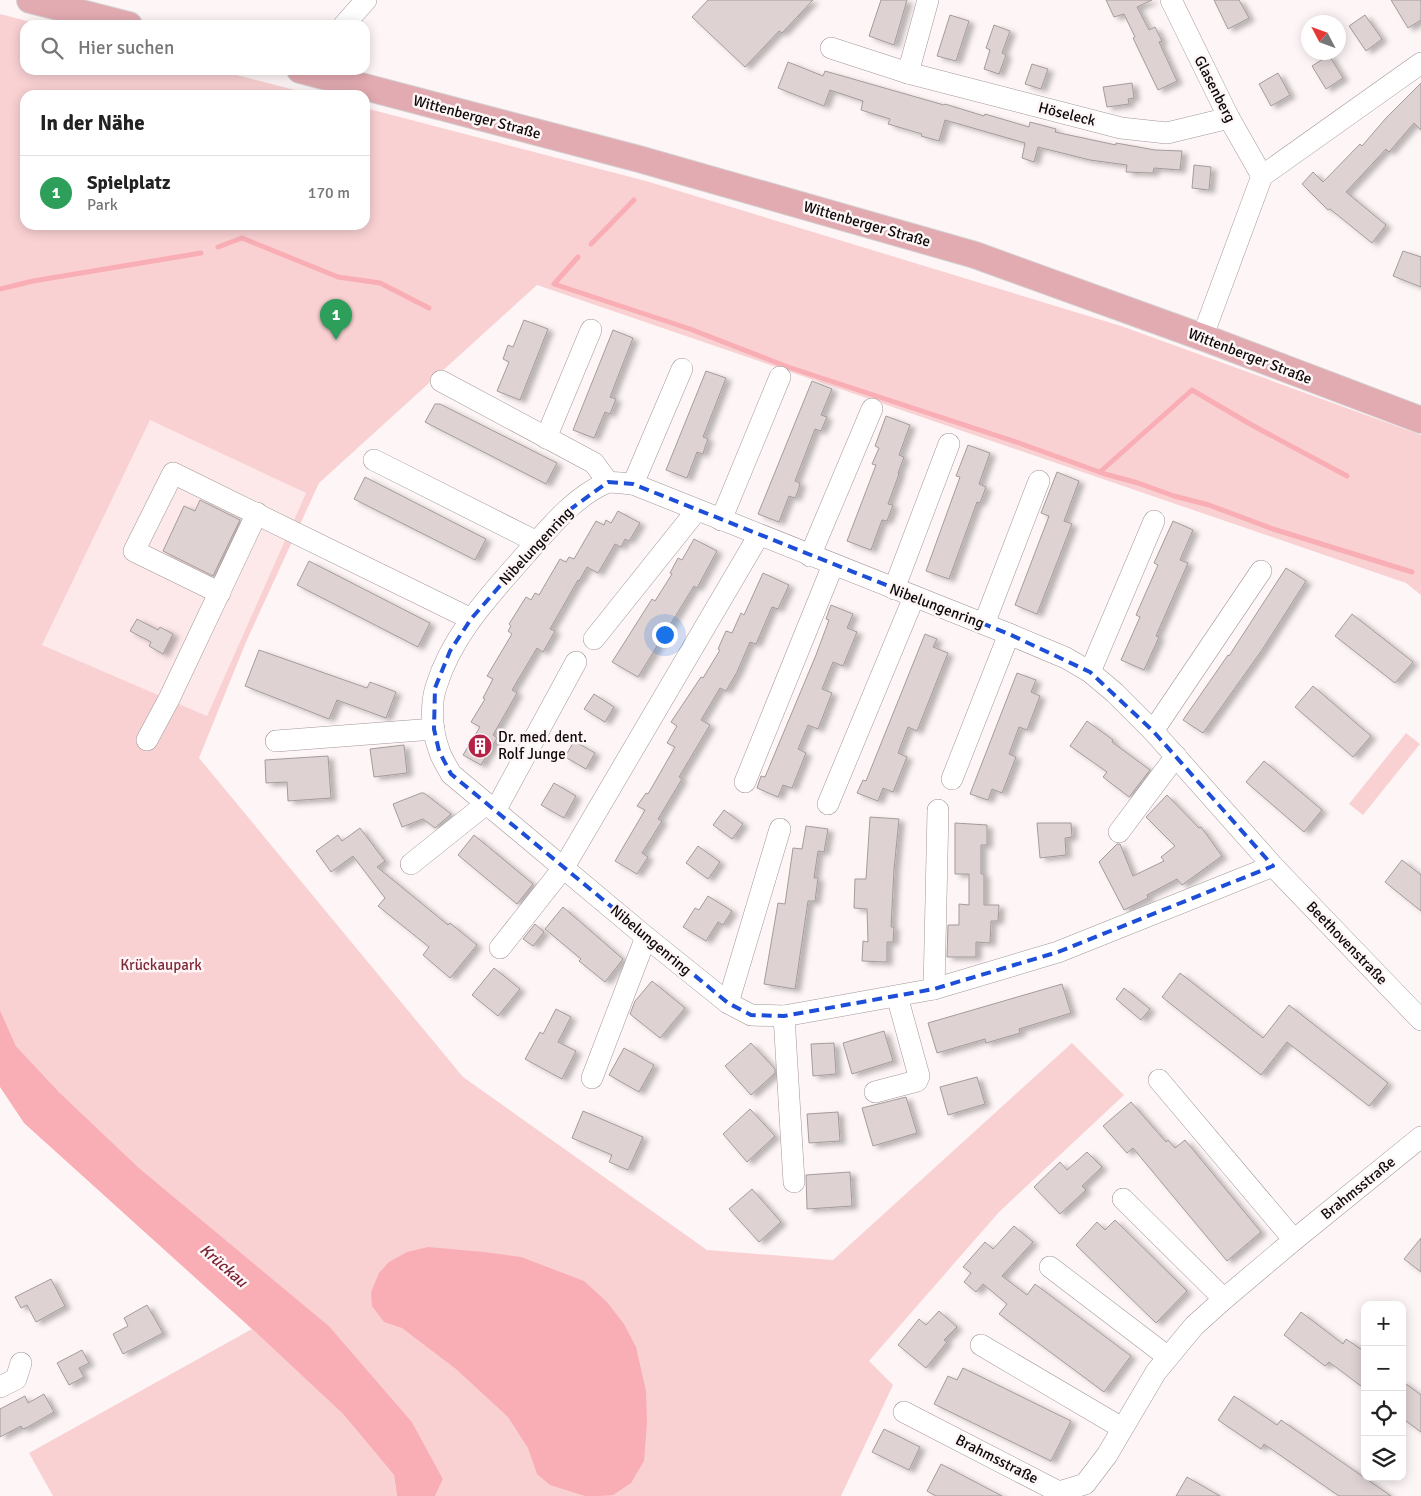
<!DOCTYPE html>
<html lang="de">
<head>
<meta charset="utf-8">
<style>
	body { margin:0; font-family:Signika,sans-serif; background:#f2f2f2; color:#222 }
	.controls { position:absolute; right:15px; bottom:15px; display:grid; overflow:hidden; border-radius:10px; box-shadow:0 2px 12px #0003 }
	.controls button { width:45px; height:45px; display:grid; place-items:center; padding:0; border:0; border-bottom:1px solid #e0e0e0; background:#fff; color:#222; font:25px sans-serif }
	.compass { position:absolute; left:1301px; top:15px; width:45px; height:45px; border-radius:50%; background:#fff; box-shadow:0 2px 12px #0003; rotate:311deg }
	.you { position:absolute; left:664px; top:634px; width:18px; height:18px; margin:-12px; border:4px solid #fff; border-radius:50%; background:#1a73e8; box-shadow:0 0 0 8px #1a73e833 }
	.badge { display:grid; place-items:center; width:32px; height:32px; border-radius:50%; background:#7c3aed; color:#fff; font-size:16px; font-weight:700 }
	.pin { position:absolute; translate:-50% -41px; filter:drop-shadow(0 1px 2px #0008) }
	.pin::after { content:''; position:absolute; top:26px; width:18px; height:15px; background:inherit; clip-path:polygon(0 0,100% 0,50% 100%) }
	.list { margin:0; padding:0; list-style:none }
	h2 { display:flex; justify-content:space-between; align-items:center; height:65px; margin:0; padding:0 20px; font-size:21px }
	h2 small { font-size:16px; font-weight:400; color:#767676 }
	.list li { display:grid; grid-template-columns:32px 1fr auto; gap:15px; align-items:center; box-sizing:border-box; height:75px; padding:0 20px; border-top:1px solid #e0e0e0 }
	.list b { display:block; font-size:19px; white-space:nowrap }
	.list p { margin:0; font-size:16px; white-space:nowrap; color:#767676 }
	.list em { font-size:16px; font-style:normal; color:#767676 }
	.icon { flex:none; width:28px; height:28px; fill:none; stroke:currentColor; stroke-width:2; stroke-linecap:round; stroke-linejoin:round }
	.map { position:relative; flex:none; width:1421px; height:1496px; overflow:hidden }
	.search { position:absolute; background:#fff; box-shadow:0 2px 12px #0003; left:20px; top:20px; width:350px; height:55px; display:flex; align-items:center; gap:12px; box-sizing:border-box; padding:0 18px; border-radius:15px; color:#767676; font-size:19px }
	.panel { position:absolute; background:#fff; box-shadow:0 2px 12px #0003; left:20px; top:90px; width:350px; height:140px; border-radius:15px }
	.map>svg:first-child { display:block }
	.built { fill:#fde8ea }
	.green { fill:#f9d1d3; fill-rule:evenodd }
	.water { fill:#f9aeb5 }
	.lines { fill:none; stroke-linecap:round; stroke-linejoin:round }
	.stream { stroke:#f9aeb5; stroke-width:5 }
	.building { fill:#ded2d3; stroke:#a59b9b; filter:url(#shadow) }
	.minor-casing { stroke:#a29798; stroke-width:22 }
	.major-casing { stroke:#d4d3d3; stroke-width:28 }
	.minor { stroke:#fff; stroke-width:21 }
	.major { stroke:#e2aab1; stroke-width:26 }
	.marked { fill:none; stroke:#1d4ed8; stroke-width:4; stroke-dasharray:10 6; stroke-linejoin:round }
	.labels { text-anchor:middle; stroke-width:5; stroke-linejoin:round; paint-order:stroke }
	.street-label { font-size:15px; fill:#0e0a0a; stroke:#fef5f6 }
	.poi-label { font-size:15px; fill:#0e0a0a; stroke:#fef5f6; text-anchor:start }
	.park-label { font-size:15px; fill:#7f2938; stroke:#fef5f6 }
	.water-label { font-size:16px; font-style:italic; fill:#7a2434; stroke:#fef5f6 }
</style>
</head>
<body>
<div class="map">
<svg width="1421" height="1496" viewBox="0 0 1421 1496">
	<defs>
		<filter id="shadow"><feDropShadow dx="5.5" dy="3" stdDeviation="2.5" flood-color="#0004"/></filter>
	</defs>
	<rect width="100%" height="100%" fill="#fef5f6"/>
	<path class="built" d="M150,419L306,493L207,716L42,645Z"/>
	<g class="green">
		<path d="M0,14L42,25H25V70H217L314,95H25V225H365V108L646,181L1121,326L1421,435V595L1406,583L537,285L319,483L246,642L199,758L463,1077L707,1250L833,1260L1072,1043L1124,1095L999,1212L869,1361L893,1385L841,1496H435L443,1479L412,1422L329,1326L139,1168L59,1092L16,1046L0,1010ZM150,420L306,493L207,716L42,645Z"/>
		<path d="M1406,733L1420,744L1363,815L1349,804Z"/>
		<path d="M252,1329L343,1414L394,1475L397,1496H53L29,1453Z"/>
	</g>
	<g class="water">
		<path d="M0,1010L16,1046L59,1092L139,1168L329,1326L412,1422L443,1479L435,1496H397L394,1475L343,1414L252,1329L24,1123L0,1087Z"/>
		<path d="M428,1247L484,1252L521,1257L584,1281L607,1302L624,1324L636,1347L646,1391L647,1422L644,1461L631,1483L613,1495L600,1496H585L550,1485L537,1474L528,1448L508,1417L456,1369L402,1328L384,1322L372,1306L371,1292L379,1273L389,1262L407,1252Z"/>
	</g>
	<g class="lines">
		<g class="stream">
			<path d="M591,244L634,200"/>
			<path d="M218,247L242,238L338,277L380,283L429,308"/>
			<path d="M578,257L554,284L690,329L788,367L1019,443L1105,474L1138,483L1174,496L1209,505L1273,529L1412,572"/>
			<path d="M0,289L33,281L201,253"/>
			<path d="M1100,472L1192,390L1250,424L1347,476"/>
		</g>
	</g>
	<g class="building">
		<path d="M708,0H813L782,33L779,31L745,67L692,17Z"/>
		<path d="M881,0H907L894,45L869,36Z"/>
		<path d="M1106,0H1152L1137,7L1149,30L1155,27L1162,41L1159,42L1177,81L1158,90L1133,38L1135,37L1124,14L1114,17Z"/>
		<path d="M1214,0H1239L1249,18L1228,29Z"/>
		<path d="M1391,0H1421V20L1408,28Z"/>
		<path d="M950,15L969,21L956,61L937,56Z"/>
		<path d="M1365,15L1382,39L1366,51L1349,26Z"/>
		<path d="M994,25L1010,31L1002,53L1006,55L999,74L984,69L990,50L986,48Z"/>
		<path d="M1329,55L1343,78L1326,89L1312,66Z"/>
		<path d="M788,62L823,76L825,71L944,105L945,104L984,116L985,114L1029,127L1030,122L1056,129L1055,132L1116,145V143L1155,150L1182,151L1180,170L1154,168L1153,173L1126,172L1127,165L1090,160L1038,147L1034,162L1022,158L1025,143L945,120L939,141L921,136L922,134L888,124L890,119L861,110L863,101L830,90L824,106L778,88Z"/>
		<path d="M1032,64L1048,69L1041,89L1025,84Z"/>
		<path d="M1278,73L1290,95L1271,106L1259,84Z"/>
		<path d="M1132,83L1134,98L1128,99L1129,104L1107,107L1103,87Z"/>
		<path d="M1421,83V130L1414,123L1389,152L1386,149L1346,192L1386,225L1372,243L1330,209L1328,210L1302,184L1313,172L1323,182L1360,144L1362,146L1386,118Z"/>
		<path d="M1194,165L1211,167L1209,190L1192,188Z"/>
		<path d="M1403,251L1421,257V287L1393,276Z"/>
		<path d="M524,320L548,329L520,400L497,391L509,362L503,359L508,345L513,347Z"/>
		<path d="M613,330L633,338L610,397L616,399L610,414L605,412L594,438L573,430Z"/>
		<path d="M706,371L726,378L703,437L708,439L705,447L703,454L697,452L687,478L666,470Z"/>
		<path d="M812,381L832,389L821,415L827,417L821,431L815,429L795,481L800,483L798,491L795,498L789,496L779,522L758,514Z"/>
		<path d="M435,404H440L557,463L546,484L425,422Z"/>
		<path d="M886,416L910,425L899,455L904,457L898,473L899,474L888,504L893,505L887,521L882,520L871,550L847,541L876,465L872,464L879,448L875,446Z"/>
		<path d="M968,445L990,453L979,484L986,487L980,503L977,502L949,579L926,571L960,477L956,476Z"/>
		<path d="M1057,472L1079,481L1064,521L1072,524L1037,614L1015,605L1049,516L1041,513Z"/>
		<path d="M365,477L486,539L475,560L354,499Z"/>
		<path d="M200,500L240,520L213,576L163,551L184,506L195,511Z"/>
		<path d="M618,511L640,523L629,541L625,539L621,547L615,544L598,573L587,567L579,581L578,580L550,629L555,631L543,652L537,648L512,690L517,693L493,735L497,738L481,765L463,755L480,727L471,722L485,699L483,698L493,679L487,676L512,634L508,631L511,626L509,624L526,597L531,600L535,593L539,595L560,559L566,562L569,557L574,559L596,521L604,525L606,520L611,523Z"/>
		<path d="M1173,521L1193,530L1180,560L1188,563L1156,636L1159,637L1144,670L1121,660L1140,617L1136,615L1158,565L1154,563Z"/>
		<path d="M694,539L717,551L697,588L694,586L638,677L612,662L652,599L655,601L672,574L670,573L678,558L682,560Z"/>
		<path d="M309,561L430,623L418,647L297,585Z"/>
		<path d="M1286,568L1306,581L1262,650L1203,733L1183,720L1228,655L1229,656Z"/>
		<path d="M763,573L789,585L778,609L772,607L756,644L750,642L737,672L726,691L720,688L701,720L710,725L679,777L682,779L658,819L662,821L642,853L648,857L637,874L615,861L645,810L637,806L646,793L648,794L675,747L667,743L677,726L671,722L701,677L703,678L720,650L718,649L726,631L732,633L741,613L744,615Z"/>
		<path d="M831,605L853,614L847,628L857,632L843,666L833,662L822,689L832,693L818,729L808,725L798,749L806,753L792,788L783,785L778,797L757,788L761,776L765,777L816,655L829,620L826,619Z"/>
		<path d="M1352,614L1413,662L1395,683L1335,636Z"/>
		<path d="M137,619L158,630L160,627L173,634L163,654L149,646L151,642L130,631Z"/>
		<path d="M925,634L937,639L933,647L948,653L917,731L908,727L898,753L907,757L893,792L883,788L878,801L857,793L863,780L866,781Z"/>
		<path d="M259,650L367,688L370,682L396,692L386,718L337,700L329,719L245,686Z"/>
		<path d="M1017,673L1036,680L1031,692L1040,696L1027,730L1019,727L1009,754L1016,757L1002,793L992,789L988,800L970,794Z"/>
		<path d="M1313,686L1371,736L1353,757L1295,707Z"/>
		<path d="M594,694L614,707L605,722L584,709Z"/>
		<path d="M1087,721L1113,740L1112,742L1150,770L1129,797L1103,777L1107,772L1070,746Z"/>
		<path d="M574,741L595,753L586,769L565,757Z"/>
		<path d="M404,745L407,773L374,777L370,749Z"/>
		<path d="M328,756L331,798L288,801L287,782L266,783L265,760Z"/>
		<path d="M1264,761L1322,810L1304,832L1246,782Z"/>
		<path d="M554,783L576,796L564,818L541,805Z"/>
		<path d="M421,793H424L451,814L435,828L423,819L402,827L393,804Z"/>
		<path d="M1167,795L1199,828L1201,827L1222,856L1182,885L1177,879L1147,895L1148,898L1124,910L1099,862L1117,844H1120L1133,876L1164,861L1161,857L1175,846L1146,817Z"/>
		<path d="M724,810L743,824L732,839L713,825Z"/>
		<path d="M870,817L899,819L894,869L891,927H894L893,942H887V962L862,961L863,941L868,942L867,909L854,908L855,879H866Z"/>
		<path d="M955,823L987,825V845H981V874H984V905H999L998,921H991L990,943L976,942V957H947L948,925H959V904L969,905V874H955Z"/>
		<path d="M1037,823H1071L1072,837L1065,838L1066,855L1040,858Z"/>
		<path d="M806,826L828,829L824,852L818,851L814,878H818L815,901H808L795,989L764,984L778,903L785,904L793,848L802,849Z"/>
		<path d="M360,828L385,861L377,867L448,925L450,923L477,945L450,978L423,955L429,947L378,906L385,898L353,856L331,872L316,851L338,835L342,841Z"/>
		<path d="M474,835L533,884L517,904L458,855Z"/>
		<path d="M698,846L720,862L708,879L686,863Z"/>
		<path d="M1402,860L1421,875V911L1385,882Z"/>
		<path d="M708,896L732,911L723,925L718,922L706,941L683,927L695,908L699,910Z"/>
		<path d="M563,907L623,959L605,982L579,961L581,959L545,929Z"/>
		<path d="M535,924L544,932L533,946L523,939Z"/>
		<path d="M494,968L520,989L498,1016L472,995Z"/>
		<path d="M1180,973L1263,1038L1289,1005L1388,1083L1369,1106L1287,1042L1261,1075L1162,997Z"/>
		<path d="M652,981L685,1008L660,1038L630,1014L635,1001Z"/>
		<path d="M1062,984L1071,1013L1019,1029L1020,1033L986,1043L985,1039L937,1053L928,1023Z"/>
		<path d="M1124,988L1150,1009L1141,1020L1116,999Z"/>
		<path d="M556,1009L571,1017L558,1042L576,1051L562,1079L525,1059L540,1032L543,1034Z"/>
		<path d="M884,1031L893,1061L852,1074L843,1043Z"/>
		<path d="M751,1043L775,1069V1073L751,1095L725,1066Z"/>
		<path d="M834,1043L836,1074L813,1076L811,1044Z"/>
		<path d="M624,1048L654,1065L639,1092L609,1075Z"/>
		<path d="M977,1077L985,1104L948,1115L940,1087Z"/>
		<path d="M906,1097L917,1133L873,1146L862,1108Z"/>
		<path d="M1131,1102L1166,1142L1168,1140L1175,1148L1185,1140L1261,1232L1227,1261L1133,1148L1127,1153L1103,1126Z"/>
		<path d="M750,1109L775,1136L747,1162L723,1134Z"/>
		<path d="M583,1111L643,1137L628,1170L609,1162L612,1155L572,1138Z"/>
		<path d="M838,1112L840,1141L809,1143L807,1114Z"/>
		<path d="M1087,1152L1102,1167L1082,1186L1086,1190L1060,1214L1034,1187L1060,1162L1067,1170Z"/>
		<path d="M850,1172L852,1206L807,1209L806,1175Z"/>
		<path d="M752,1189L781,1222L759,1242L729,1209Z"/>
		<path d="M1115,1220L1187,1291L1156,1323L1076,1245L1097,1222L1105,1230Z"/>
		<path d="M1014,1226L1033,1242L1002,1276L1027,1295L1035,1284L1131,1356L1104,1392L999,1314L1007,1304L983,1284L976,1292L964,1282L971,1273L963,1267L985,1242L993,1249Z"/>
		<path d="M1421,1238V1272L1404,1259Z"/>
		<path d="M51,1279L65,1306L36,1322L27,1305L21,1308L15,1297Z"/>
		<path d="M147,1305L163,1333L123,1354L113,1334L128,1326L124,1318Z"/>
		<path d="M939,1311L957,1327L944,1340L947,1342L926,1368L898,1345L919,1319L926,1325Z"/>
		<path d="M1301,1312L1343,1344L1346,1339L1365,1352V1389L1329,1362L1325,1366L1284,1335Z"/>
		<path d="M82,1350L89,1363L79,1368L84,1377L69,1385L57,1363Z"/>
		<path d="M963,1368L1071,1421L1051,1461L934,1404L948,1376L957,1380Z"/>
		<path d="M1402,1381L1421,1395V1432L1402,1418Z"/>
		<path d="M44,1394L54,1412L26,1428L22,1429L21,1426L0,1437V1409L25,1396L28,1403Z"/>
		<path d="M1234,1396L1277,1425L1281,1420L1391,1496H1339L1264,1444L1261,1449L1218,1420Z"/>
		<path d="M884,1429L920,1447L909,1470L872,1452Z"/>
		<path d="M941,1464L1002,1496H936L927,1491Z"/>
		<path d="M1187,1477L1220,1496H1176Z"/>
	</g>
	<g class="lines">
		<defs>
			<g id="minor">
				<path d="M1171,0L1229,118L1262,176"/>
				<path d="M344,25L366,0"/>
				<path d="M831,48L908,73L1121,128L1167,133L1229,118"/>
				<path d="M908,73L928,0"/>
				<path d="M1202,338L1262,176L1421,63"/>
				<path d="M441,381L594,463L608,482"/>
				<path d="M546,438L591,330"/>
				<path d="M374,460L537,542"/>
				<path d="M633,484L682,369"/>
				<path d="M721,520L780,377"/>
				<path d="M810,556L872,409"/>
				<path d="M894,589L949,444"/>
				<path d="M220,593L134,551L173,473L471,619"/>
				<path d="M984,624L1039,481"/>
				<path d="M594,639L697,510"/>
				<path d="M1090,672L1154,521"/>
				<path d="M1153,731L1261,571"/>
				<path d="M147,740L169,699L257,513"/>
				<path d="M276,741L434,729"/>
				<path d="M952,779L1009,634"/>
				<path d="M745,782L833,565"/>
				<path d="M828,804L914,597"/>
				<path d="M495,811L576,662"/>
				<path d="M1119,832L1176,756"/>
				<path d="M411,864L486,804"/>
				<path d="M1273,866L1058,952L934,989L784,1016L751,1015L728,1003L646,937L451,774C447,766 441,758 439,750C432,731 430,706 436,687C452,634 492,593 527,553C550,527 574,497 606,483C613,481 625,484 633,484L1009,634L1066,658L1090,672L1115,693L1153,731L1273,866L1421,1020"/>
				<path d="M500,948L564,867L759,535"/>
				<path d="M934,989L938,810"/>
				<path d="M728,1003L780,829"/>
				<path d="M784,1016L794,1182"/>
				<path d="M592,1078L646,937"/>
				<path d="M1159,1080L1294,1240"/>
				<path d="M875,1092L917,1081L919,1076L897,996"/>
				<path d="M1123,1199L1224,1299"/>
				<path d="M1050,1267L1168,1357"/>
				<path d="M981,1345L1122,1428"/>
				<path d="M0,1387L16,1379L21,1363"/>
				<path d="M904,1412L1059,1492L1085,1484L1107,1455L1156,1372L1194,1326L1224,1299L1294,1240L1421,1137"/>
			</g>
			<g id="major">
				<path d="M30,0L129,25"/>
				<path d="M300,70L639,159L975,255L1210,340L1421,420"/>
			</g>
		</defs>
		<use href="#minor" class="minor-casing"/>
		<use href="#major" class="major-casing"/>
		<use href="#minor" class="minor"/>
		<use href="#major" class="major"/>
	</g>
	<path class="marked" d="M608,482L633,484L1009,634L1090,672L1153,731L1273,866L1058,952L934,989L784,1016L751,1015L728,1003L451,774L439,751L434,729L435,688L450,651L471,619L561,516Z"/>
	<defs>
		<symbol id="building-disc" viewBox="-11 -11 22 22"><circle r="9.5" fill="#b42245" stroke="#fef5f6"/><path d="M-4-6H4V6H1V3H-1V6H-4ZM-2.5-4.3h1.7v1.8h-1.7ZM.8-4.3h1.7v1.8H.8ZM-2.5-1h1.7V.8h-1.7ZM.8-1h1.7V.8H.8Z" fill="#fff"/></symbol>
	</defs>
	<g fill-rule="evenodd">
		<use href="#building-disc" x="466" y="732" width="28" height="28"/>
	</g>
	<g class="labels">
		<g class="street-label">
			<text transform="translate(1215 89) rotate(63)" y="5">Glasenberg</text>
			<text transform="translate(1067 114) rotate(14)" y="5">Höseleck</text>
			<text transform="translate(477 117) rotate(15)" y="5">Wittenberger Straße</text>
			<text transform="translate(867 224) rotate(16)" y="5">Wittenberger Straße</text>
			<text transform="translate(1250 356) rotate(21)" y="5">Wittenberger Straße</text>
			<text transform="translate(536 546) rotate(-47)" y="5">Nibelungenring</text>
			<text transform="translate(937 606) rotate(21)" y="5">Nibelungenring</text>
			<text transform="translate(651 940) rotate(40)" y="5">Nibelungenring</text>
			<text transform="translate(1347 943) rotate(46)" y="5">Beethovenstraße</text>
			<text transform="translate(1358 1188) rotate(-39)" y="5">Brahmsstraße</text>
			<text transform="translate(997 1459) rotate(27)" y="5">Brahmsstraße</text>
		</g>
		<g class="poi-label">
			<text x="498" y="742">Dr. med. dent.<tspan x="498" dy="17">Rolf Junge</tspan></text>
		</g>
		<g class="park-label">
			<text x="161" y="970">Krückaupark</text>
		</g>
		<g class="water-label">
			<text transform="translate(224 1265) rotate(41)" y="6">Krückau</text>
		</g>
	</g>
</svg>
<div class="controls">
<button>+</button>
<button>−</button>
<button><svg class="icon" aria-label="locate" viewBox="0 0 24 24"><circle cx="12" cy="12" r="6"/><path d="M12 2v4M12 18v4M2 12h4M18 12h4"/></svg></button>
<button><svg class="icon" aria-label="layers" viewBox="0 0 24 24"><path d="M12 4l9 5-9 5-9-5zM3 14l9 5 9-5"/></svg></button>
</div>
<svg class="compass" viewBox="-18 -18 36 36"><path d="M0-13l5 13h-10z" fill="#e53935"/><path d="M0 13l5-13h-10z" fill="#767676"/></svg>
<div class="you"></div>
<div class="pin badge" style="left:336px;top:340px;background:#2e9e5b">1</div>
<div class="search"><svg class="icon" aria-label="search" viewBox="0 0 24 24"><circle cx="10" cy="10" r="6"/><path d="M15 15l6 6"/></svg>Hier suchen</div>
<section class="panel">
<h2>In der Nähe<small></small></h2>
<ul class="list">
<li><span class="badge" style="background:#2e9e5b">1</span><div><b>Spielplatz</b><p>Park</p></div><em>170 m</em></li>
</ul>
</section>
</div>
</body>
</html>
